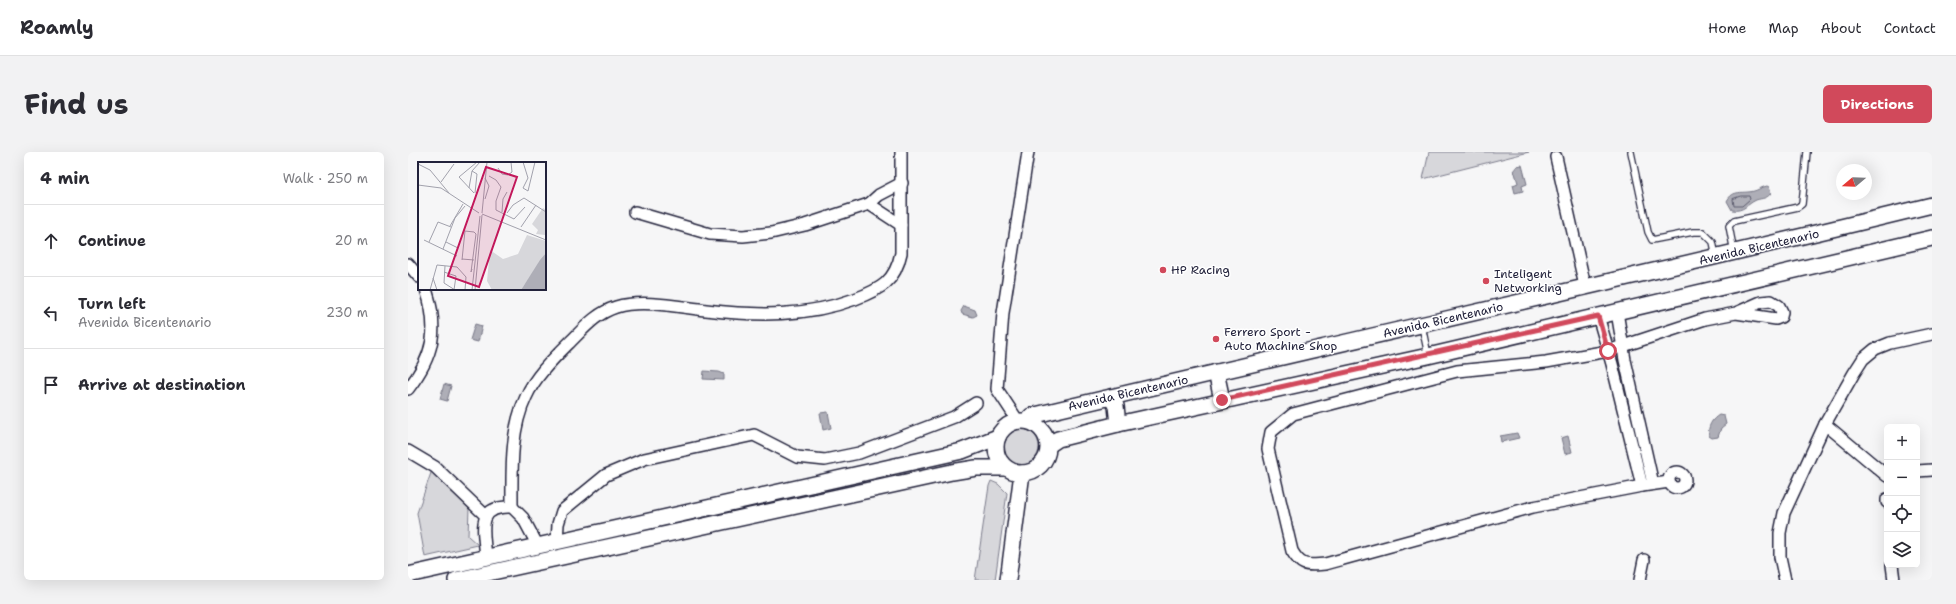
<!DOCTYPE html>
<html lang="en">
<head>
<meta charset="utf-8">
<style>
	body { margin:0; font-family:"Shantell Sans",sans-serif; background:#f2f2f3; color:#2b2b33 }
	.controls { position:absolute; right:12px; bottom:12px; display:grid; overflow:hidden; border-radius:6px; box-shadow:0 4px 16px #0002 }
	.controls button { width:36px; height:36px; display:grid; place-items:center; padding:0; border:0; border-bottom:1px solid #e1e1e2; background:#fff; color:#2b2b33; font:20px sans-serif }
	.compass { position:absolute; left:1428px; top:12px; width:36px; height:36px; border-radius:50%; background:#fff; box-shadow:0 4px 16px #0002; rotate:251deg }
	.stop { position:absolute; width:12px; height:12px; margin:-9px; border:3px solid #d1495b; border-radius:50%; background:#fff }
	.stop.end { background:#d1495b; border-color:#fff; box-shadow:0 1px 4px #0008 }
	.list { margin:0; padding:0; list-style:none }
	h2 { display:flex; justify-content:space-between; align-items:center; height:52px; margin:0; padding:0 16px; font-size:17px }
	h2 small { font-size:13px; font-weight:400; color:#7c7c81 }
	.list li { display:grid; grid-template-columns:26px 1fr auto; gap:12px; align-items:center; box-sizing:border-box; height:72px; padding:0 16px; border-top:1px solid #e1e1e2 }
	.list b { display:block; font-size:15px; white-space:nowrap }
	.list p { margin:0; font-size:13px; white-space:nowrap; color:#7c7c81 }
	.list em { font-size:13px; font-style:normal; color:#7c7c81 }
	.icon { flex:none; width:22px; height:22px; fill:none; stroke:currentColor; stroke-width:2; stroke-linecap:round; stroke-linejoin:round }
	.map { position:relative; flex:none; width:1524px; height:428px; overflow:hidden; border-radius:6px }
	header { display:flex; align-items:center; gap:24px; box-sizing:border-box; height:56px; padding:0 20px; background:#fff; border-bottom:1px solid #e1e1e2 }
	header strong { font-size:19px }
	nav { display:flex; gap:22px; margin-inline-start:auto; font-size:14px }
	.intro { display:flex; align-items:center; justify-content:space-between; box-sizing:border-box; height:96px; padding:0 24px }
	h1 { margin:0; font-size:28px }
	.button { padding:10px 18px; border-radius:6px; background:#d1495b; color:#fff; font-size:14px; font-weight:700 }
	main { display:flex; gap:24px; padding:0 24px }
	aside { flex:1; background:#fff; border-radius:6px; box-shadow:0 4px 16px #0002 }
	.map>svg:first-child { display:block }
	.green { fill:#d7d7db; stroke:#7c7c8b }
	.water { fill:#aeaeb7; stroke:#767685 }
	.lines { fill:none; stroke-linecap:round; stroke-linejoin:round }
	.shore { stroke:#5a5a6d; stroke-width:1 }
	.lane-casing { stroke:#22223b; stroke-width:8 }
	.street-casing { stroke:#22223b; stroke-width:14 }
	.secondary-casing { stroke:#22223b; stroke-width:18 }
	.lane { stroke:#fff; stroke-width:5.5 }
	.street { stroke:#fff; stroke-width:11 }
	.secondary { stroke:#fff; stroke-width:15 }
	.route { stroke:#d1495b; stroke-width:5 }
	.poi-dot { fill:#d1495b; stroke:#fff; stroke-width:1.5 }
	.labels { text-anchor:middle; stroke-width:3; stroke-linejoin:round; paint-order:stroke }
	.street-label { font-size:12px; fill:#22223b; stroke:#fff }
	.poi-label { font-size:12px; fill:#22223b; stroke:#fff; text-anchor:start }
	.inset-road { fill:none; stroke:#a1a1ac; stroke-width:1 }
	.view { fill:#c2185b; fill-opacity:0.15; stroke:#c2185b; stroke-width:2 }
	.inset-edge { fill:none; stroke:#22223b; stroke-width:2 }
</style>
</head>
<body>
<header>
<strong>Roamly</strong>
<nav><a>Home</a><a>Map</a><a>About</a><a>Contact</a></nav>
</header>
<div class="intro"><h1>Find us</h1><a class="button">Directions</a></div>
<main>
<aside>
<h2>4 min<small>Walk · 250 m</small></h2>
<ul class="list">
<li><svg class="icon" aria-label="ahead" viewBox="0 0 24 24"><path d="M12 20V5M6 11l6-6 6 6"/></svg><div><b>Continue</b></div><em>20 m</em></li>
<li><svg class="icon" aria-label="left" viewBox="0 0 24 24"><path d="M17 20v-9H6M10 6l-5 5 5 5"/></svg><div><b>Turn left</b><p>Avenida Bicentenario</p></div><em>230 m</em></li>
<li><svg class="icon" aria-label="arrive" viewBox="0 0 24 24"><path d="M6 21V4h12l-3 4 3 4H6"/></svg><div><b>Arrive at destination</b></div></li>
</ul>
</aside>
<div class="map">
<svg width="1524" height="428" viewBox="0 0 1524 428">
	<rect width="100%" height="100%" fill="#f6f6f7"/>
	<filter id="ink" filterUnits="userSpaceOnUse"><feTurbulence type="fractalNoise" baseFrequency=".025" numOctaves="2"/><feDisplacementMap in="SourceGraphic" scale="8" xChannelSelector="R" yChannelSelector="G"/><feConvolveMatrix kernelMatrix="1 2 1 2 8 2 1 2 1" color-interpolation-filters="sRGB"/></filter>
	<g filter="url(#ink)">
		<g class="green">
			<path d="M1021,0H1121L1015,27Z"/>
			<circle cx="613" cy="295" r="18"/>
			<path d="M24,318L61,356L60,384L70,393L17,405L9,361Z"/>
			<path d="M583,329L590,332L599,341L587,428H567L581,334Z"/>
		</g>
		<g class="water">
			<path d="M1114,13L1119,32L1114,34L1115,39L1107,41L1105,33L1110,31L1107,21L1105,19L1109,14Z"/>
			<path d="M1359,34L1361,35L1363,41C1359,47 1354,46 1348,48C1339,52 1336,60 1324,58L1319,49C1325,37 1335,42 1346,39C1350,38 1354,35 1359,34Z"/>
			<path d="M556,154L567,158L569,163L565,165L554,162L553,159Z"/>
			<path d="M67,172L74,174L70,190L62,188Z"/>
			<path d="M296,219L311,220L316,222V228L295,227Z"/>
			<path d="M36,232L43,234L39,249L32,247Z"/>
			<path d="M420,260L423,276L415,278L412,261Z"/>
			<path d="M1311,263L1316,264L1318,272L1313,276L1310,285L1304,286L1301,284C1299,275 1304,267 1311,263Z"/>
			<path d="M1109,281L1111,286L1093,290L1092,284Z"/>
			<path d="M1160,284L1164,300L1157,302L1153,286Z"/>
		</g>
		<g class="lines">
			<path class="shore" d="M1333,44H1341L1342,47L1334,54H1326L1325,47Z"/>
			<defs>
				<g id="lane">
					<path d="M1223,0L1240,80L1244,88L1285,80H1295L1305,90L1308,104"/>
					<path d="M1326,100L1321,74L1326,69L1390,55L1394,52L1399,0"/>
					<path d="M1014,174L1020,203"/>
				</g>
				<g id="street">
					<path d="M1148,5L1177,134"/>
					<path d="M461,52L493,73"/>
					<path d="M227,60L302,82L335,84L363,81L397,73L461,52L471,43L494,31"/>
					<path d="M0,112L11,125"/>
					<path d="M1209,160L1217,208L1245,332"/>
					<path d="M1190,164L1204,212L1234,334"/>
					<path d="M0,237C26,204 31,177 18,137"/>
					<path d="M610,269L589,237L595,161L620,0"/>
					<path d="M1417,272L1479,324"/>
					<path d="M0,299L27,315L77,363"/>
					<path d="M1509,319L1524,318"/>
					<circle cx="1269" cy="328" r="8"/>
					<path d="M1261,330L1234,334L1125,355L917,412C900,413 894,416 884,399L860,297L863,280L885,262L1049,219L1138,210L1200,199L1297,167L1328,161L1353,150L1363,149L1371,154L1374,160L1373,165L1368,167L1328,161"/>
					<path d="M1479,347V350"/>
					<path d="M104,355C104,319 102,278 118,245C127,224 147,205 163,189C177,175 189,161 208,155C234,147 271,155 298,158C349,164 398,165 447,147C473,137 487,130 493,101V0"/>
					<path d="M149,390L150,372L154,359L198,323L236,307L346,283L389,305L417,308L451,301L546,265L568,251"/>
					<path d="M78,405C76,379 67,353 104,355L115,366L130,394"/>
					<path d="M1484,413L1486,428"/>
					<path d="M1232,428L1236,408"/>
					<path d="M1377,428L1372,405V381L1376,361L1417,272L1446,221L1455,207L1467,197L1482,191L1524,182"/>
				</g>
				<g id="secondary">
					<path d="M808,220L814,248"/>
					<path d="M703,245L708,254L710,272"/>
					<path d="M619,269L623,264C923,192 1225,126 1524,53"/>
					<circle cx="614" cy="295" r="26"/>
					<path d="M641,293L650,287L710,272L1020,204L1524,86"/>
					<path d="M0,423L554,299L590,285"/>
					<path d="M48,428L544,320L568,316H598"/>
					<path d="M600,428L614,321"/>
				</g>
			</defs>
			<use href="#lane" class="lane-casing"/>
			<use href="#street" class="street-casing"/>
			<use href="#secondary" class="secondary-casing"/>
			<use href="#lane" class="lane"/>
			<use href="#street" class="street"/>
			<use href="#secondary" class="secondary"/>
		</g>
	</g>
	<g class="lines" filter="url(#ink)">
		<path class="route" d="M814,248L1190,164L1200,199"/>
	</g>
	<g class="poi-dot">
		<circle cx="755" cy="118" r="4"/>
		<circle cx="1078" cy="129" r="4"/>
		<circle cx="808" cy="187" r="4"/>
	</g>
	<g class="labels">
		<g class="street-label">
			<text transform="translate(1351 95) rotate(-13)" y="4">Avenida Bicentenario</text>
			<text transform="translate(1035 168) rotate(-13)" y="4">Avenida Bicentenario</text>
			<text transform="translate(720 241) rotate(-13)" y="4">Avenida Bicentenario</text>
		</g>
		<g class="poi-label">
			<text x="763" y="122">HP Racing</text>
			<text x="1086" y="126">Inteligent<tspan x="1086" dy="14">Networking</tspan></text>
			<text x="816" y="184">Ferrero Sport -<tspan x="816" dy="14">Auto Machine Shop</tspan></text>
		</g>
	</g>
	<g transform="translate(10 10)">
		<rect width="128" height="128" fill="#f6f6f7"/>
		<path d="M125,46L128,48L127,73L118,72L120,68L114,62ZM109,73L128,79V91L103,128H74L69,119L72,88L85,97L100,92Z" fill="#d7d7db"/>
		<path d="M128,91V128H103L122,98Z" fill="#aeaeb7"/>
		<path class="inset-road" d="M105,0L110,16L105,26L110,29L117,0M0,2L12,8L31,31M80,6L84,12L90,13L94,10L93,0M54,9L59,12L57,31M71,14L78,18L83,25L78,39V48L96,57L107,45M23,20L36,2M0,23L23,26L61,51M51,26L54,9L62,0M56,31L41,15L59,0M67,37L71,24L67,16M84,50L85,37L89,30M64,51L69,0M89,51L95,43L106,36L128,50M64,52L128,78M32,64L45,42M103,65L118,43M6,78L39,94M11,80L20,60L33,65M28,80L40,86M25,87L37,56L47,44M44,97L56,98M44,98L47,69L56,70L58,72L53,110L54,107M27,104L26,121L37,128M26,110L38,114L36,128M15,116L19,128M12,128L19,103L39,105L48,115L47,128M54,128L62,54M57,128L64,53"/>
		<path class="view" d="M68,5L99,15L61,125L30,114Z"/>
		<rect width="128" height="128" class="inset-edge"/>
	</g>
</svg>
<div class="controls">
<button>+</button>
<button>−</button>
<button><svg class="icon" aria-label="locate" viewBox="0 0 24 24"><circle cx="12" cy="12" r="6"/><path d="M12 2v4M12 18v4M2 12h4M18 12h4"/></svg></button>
<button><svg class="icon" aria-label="layers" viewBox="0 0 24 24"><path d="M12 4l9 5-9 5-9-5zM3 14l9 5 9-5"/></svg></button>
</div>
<svg class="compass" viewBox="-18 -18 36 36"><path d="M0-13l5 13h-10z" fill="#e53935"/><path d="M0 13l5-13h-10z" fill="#7c7c81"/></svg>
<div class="stop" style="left:1200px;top:199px"></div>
<div class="stop end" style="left:814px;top:248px"></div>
</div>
</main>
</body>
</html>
